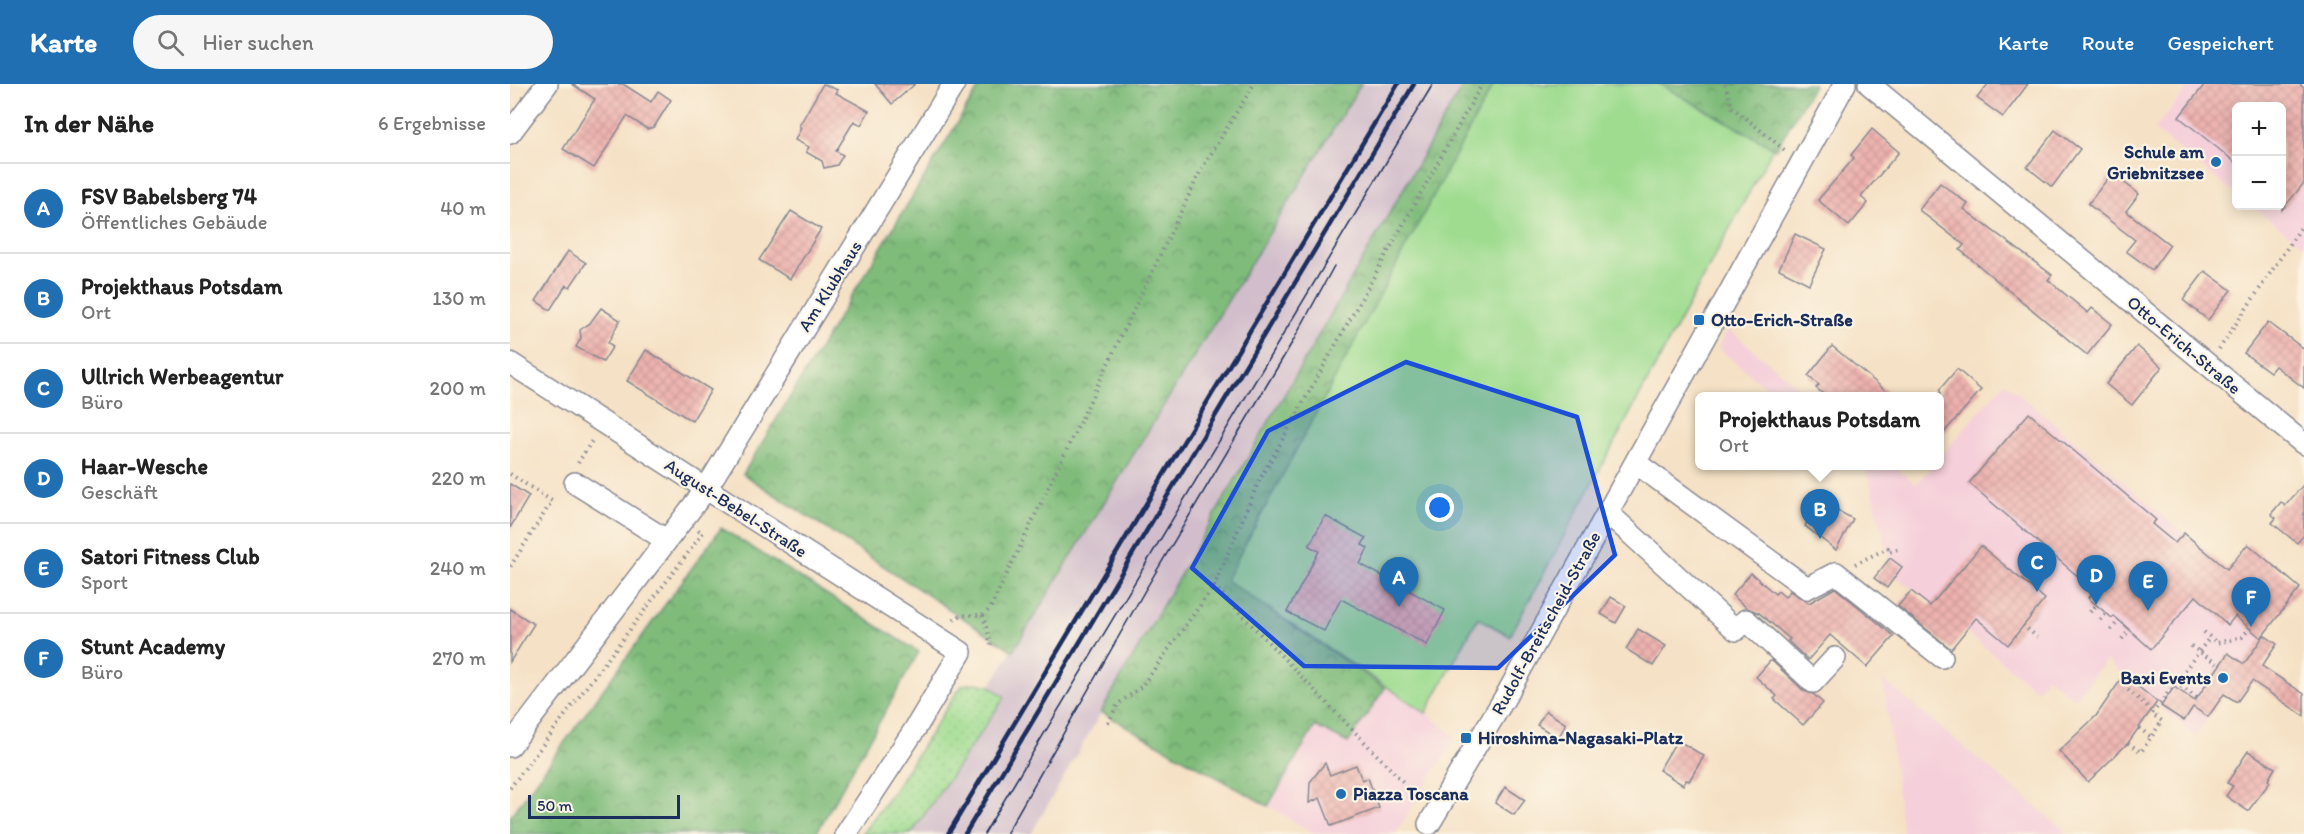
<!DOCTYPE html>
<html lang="de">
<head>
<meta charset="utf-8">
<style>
	body { margin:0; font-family:Itim,sans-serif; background:#f6f6f6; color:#222 }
	.controls { position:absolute; right:18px; top:18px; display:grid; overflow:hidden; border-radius:9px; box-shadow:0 3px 15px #0003 }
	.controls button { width:54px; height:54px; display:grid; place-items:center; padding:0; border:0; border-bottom:2px solid #e0e0e0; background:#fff; color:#222; font:30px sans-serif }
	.scale { position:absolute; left:18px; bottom:15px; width:152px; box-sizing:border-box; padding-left:6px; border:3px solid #1b2f5e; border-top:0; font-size:16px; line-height:21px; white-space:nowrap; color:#1b2f5e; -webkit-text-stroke:4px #fcf5e5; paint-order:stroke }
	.you { position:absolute; left:930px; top:424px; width:21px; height:21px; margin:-15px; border:4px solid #fff; border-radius:50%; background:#1a73e8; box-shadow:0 0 0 9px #1a73e833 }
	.badge { display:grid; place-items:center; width:39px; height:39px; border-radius:50%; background:#1f6fb2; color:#fff; font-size:20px; font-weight:700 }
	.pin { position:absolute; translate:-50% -50px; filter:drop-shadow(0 2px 3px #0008) }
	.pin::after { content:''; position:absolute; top:32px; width:21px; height:18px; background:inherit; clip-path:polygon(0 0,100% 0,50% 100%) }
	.popup { position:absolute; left:1185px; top:308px; width:249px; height:78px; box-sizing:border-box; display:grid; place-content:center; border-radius:9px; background:#fff; filter:drop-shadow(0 2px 4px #0005); font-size:20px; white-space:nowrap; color:#767676 }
	.popup b { font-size:22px; color:#222 }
	.popup::after { content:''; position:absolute; left:50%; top:100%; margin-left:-12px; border:12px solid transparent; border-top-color:#fff }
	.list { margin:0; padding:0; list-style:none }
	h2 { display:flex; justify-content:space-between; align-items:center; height:78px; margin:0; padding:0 24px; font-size:26px }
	h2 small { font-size:20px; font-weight:400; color:#767676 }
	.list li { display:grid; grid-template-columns:39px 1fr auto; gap:18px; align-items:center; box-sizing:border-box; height:90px; padding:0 24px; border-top:2px solid #e0e0e0 }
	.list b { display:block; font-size:22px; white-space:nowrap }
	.list p { margin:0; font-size:20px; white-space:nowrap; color:#767676 }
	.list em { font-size:20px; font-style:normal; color:#767676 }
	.icon { flex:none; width:33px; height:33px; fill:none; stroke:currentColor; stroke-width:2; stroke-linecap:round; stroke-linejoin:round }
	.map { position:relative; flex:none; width:1794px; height:750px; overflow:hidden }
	header { display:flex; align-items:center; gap:36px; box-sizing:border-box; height:84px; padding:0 30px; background:#1f6fb2; color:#fff }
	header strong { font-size:28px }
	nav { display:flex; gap:33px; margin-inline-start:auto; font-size:21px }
	.search { width:420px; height:54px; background:#f6f6f6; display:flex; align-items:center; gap:15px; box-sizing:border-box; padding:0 21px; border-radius:33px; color:#767676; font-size:22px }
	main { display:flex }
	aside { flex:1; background:#fff }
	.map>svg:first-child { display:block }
	.built { fill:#f5cfda }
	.industrial { fill:#d1bdcb }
	.green { fill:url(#green-dots); stroke:#5d8677; stroke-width:1.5 }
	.forest { fill:url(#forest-crowns); stroke:#4d766c; stroke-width:1.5 }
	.pitch { fill:#9fdc90; stroke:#5d8677; stroke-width:1.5 }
	.building { fill:url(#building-cross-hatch) }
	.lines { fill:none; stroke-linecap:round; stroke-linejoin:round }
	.minor-casing { stroke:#888892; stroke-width:24 }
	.path { stroke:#888892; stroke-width:4; stroke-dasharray:1.5 4.5; stroke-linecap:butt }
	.minor { stroke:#fff; stroke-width:21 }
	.tram { stroke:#1b2f5e; stroke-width:1.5 }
	.rail { stroke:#1b2f5e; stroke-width:4.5 }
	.marked { fill:#1d4ed8; fill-opacity:0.2; stroke:#1d4ed8; stroke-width:4.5; stroke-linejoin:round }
	.poi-dot { fill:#1f6fb2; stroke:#fcf5e5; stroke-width:2 }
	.labels { text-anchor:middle; stroke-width:4.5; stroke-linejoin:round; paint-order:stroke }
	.poi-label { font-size:18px; font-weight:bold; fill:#1b2f5e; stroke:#fcf5e5; text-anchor:start }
	.street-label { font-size:18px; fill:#1b2f5e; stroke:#fcf5e5 }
</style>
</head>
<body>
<header>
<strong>Karte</strong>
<div class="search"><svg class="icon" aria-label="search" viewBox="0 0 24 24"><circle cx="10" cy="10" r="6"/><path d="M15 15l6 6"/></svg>Hier suchen</div>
<nav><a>Karte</a><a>Route</a><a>Gespeichert</a></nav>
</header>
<main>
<aside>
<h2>In der Nähe<small>6 Ergebnisse</small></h2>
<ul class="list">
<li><span class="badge">A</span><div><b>FSV Babelsberg 74</b><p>Öffentliches Gebäude</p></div><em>40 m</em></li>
<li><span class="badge">B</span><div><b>Projekthaus Potsdam</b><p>Ort</p></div><em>130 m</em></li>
<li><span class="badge">C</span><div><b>Ullrich Werbeagentur</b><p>Büro</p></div><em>200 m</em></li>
<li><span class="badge">D</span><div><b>Haar-Wesche</b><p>Geschäft</p></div><em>220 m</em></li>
<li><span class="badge">E</span><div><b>Satori Fitness Club</b><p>Sport</p></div><em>240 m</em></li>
<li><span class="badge">F</span><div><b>Stunt Academy</b><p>Büro</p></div><em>270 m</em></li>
</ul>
</aside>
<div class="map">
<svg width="1794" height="750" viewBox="0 0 1794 750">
	<defs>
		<pattern id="green-dots" width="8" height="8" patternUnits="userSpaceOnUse" patternTransform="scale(1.5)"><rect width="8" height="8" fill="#9fdc90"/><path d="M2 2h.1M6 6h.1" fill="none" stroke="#88bd7f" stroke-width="1.8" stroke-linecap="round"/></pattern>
		<pattern id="forest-crowns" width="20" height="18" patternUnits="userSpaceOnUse" patternTransform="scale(1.5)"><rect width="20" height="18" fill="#7fbc7a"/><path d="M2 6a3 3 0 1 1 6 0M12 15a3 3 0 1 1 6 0" fill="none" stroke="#679967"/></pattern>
		<pattern id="building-cross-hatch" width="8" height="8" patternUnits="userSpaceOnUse" patternTransform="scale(1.5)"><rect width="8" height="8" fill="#edb2ae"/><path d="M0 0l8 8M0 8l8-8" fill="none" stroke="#cb9998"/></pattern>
	</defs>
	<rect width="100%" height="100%" fill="#fcf5e5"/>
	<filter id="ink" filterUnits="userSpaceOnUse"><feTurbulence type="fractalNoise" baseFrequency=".0167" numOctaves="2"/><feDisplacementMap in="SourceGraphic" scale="12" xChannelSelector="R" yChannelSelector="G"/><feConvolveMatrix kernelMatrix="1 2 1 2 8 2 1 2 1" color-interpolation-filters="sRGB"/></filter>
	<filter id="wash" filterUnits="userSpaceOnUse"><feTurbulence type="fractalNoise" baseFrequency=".008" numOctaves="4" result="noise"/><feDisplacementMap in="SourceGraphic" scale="24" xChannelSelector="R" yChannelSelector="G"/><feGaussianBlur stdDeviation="1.35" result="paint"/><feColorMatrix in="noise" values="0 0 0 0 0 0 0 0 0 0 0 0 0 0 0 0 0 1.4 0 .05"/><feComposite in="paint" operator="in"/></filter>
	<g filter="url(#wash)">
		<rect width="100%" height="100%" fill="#f5e1c5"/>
		<g class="built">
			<path d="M1681,0H1794V162L1742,122H1772V22H1726V110L1644,46Z"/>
			<path d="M1218,245L1299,312H1267L1208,264Z"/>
			<path d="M1495,298L1768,529L1685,653L1596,576L1564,615L1537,593L1526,606L1413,512L1386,493L1392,483L1380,474L1356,385L1352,382H1383L1406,400L1423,382H1430V373Z"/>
			<path d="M1373,596L1559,750H1393Z"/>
			<path d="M875,604L916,629L946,653L885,750H805L758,722L805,642L838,659Z"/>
		</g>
		<path class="industrial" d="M851,0H954L521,750H389Z"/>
		<path class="green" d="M467,599L480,602L495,613L401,750H352L383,708L445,611L453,601Z"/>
		<g class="forest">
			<path d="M471,0H851L503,567L233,390Z"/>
			<path d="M954,0H984L716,496L875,604L838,659L805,642L758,722L591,628Z"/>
			<path d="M1149,0H1304L1266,65Z"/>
			<path d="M211,444L409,568L306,750H0V733Z"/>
		</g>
		<path class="pitch" d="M984,0H1149L1263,64L1000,552L968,534L916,629L716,496Z"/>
		<g id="blocks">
			<g class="building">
				<path d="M62,0H113L141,18L148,7L161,16L144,43L137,45L117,32L84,84L53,65L85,15Z"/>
				<path d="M313,0L328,6L326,9L359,27L351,41L344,37L326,67L333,71L327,81L314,84L312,77L296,68L299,63L285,56L291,44L289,42Z"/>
				<path d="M365,0H405L382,20Z"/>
				<path d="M1478,0H1518L1493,33L1467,14Z"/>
				<path d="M1695,0H1789L1794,4V99L1772,126V22H1726V79L1669,33Z"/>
				<path d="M1362,45L1389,68L1351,113L1358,119L1339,142L1308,116L1344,74L1341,71Z"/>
				<path d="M1545,46L1570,65L1542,103L1517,83Z"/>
				<path d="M1602,89L1629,110L1616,127L1660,161L1642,186L1616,167L1625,156L1578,120Z"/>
				<path d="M1430,99L1458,120L1454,125L1542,191L1538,196L1578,229L1582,224L1602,240L1577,271L1450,166L1454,161L1409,126Z"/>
				<path d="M281,127L311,145L280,195L249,176Z"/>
				<path d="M1285,150L1316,165L1299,200L1269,185Z"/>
				<path d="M58,167L76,179L60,203L56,201L40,226L26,217Z"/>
				<path d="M1695,187L1721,206L1698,236L1673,216Z"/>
				<path d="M91,224L110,236L98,259L103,262L93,278L66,263L71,254L70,246L80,239Z"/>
				<path d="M1758,238L1794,265V304L1765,282L1760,288L1734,269Z"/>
				<path d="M1322,262L1363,296L1382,312H1316L1306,304L1309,301L1298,292Z"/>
				<path d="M1627,262L1652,283L1622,321L1596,300Z"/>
				<path d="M136,266L201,306L182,337L117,297Z"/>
				<path d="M1447,285L1471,306L1430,353V305Z"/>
				<path d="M1519,329L1646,436L1642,440L1665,459L1674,449L1717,485L1738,460L1790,504L1751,554L1725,532L1718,541L1686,512L1641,565L1604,532L1602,534L1578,514L1584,506L1459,399Z"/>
				<path d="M0,400L19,412L0,444Z"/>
				<path d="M1794,400V451L1787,459L1762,439L1766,434L1761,430L1771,418L1775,422Z"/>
				<path d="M1309,416L1343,435L1326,466L1295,442Z"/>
				<path d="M815,432L856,454L852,461L858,464L850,480L935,526L917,561L831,515L814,547L777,528L809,467L799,462Z"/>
				<path d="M1471,462L1535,515L1498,561L1466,534L1441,565L1388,522L1401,507L1420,522Z"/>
				<path d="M1380,474L1392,483L1377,504L1364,494Z"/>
				<path d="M1241,489L1265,510L1268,507L1275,513L1280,507L1299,519L1325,504L1384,552L1357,583L1320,551L1298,576L1278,557L1280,555L1249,529L1237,524L1222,511Z"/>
				<path d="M1101,513L1116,522L1106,539L1091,530Z"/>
				<path d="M0,525L24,540L0,578Z"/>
				<path d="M1128,545L1156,562L1143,582L1116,565Z"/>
				<path d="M1754,551L1767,560L1752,582L1794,610V632L1742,597L1727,618L1714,610L1698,633L1683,623L1674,637L1651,622L1664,603L1685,617L1718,569L1734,580Z"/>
				<path d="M1261,576L1294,607L1303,610L1313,619L1293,641L1264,615L1267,612L1246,593Z"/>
				<path d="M1614,591L1647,618L1618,659L1578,698L1549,667L1586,632Z"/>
				<path d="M1036,627L1056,640L1048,654L1027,641Z"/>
				<path d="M1167,656L1194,672L1179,697L1176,696L1173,701L1149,686Z"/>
				<path d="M1738,667L1765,684L1758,696L1760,698L1738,727L1716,712L1723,702L1717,699Z"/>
				<path d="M815,679L820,691L846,681L852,696L858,694L869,724L821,742L810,714L799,719L800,698Z"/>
				<path d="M995,703L1015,716L1004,731L985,719Z"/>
			</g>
		</g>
	</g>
	<g filter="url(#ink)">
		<use href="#blocks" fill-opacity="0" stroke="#888892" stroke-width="1.5"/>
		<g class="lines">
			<defs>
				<g id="minor">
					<path d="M1359,0L1794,360"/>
					<path d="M0,49L37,0"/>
					<path d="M0,279L451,568L405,645L336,750"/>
					<path d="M1126,379L1297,504L1326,489L1432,573"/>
					<path d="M65,399L156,456"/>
					<path d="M1098,429L1226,546L1236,536L1303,598L1325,574"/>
					<path d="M0,662L196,405L444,0"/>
					<path d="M919,740L997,610L1335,0"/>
				</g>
			</defs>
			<use href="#minor" class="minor-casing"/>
			<g class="path">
				<path d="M1215,0L1222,23L1277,68"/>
				<path d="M1709,265L1794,139"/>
				<path d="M68,379L83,355"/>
				<path d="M0,390L42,417L0,483"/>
				<path d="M1345,480L1378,464L1379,468L1391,464"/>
				<path d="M1528,485L1541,469"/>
				<path d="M704,502L895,700"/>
				<path d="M1580,528L1586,521"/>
				<path d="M473,531L481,561"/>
				<path d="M444,536L451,531H473L480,525L691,86L744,0"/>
				<path d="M1590,536L1596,529"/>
				<path d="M1513,541L1527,553"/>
				<path d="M1601,546L1609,536"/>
				<path d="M1694,548L1707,559L1732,553L1740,544"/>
				<path d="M1612,555L1620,546"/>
				<path d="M1681,562L1709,581"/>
				<path d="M1656,592L1687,614"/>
				<path d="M1618,606L1644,628"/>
				<path d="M598,639L608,620L632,602L704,502L748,399L972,0"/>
				<path d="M1629,644L1641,653"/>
				<path d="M1618,659L1631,668L1652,637L1642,630L1700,553"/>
				<path d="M0,704L193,449L188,446"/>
			</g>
			<use href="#minor" class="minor"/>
			<g class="tram">
				<path d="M474,750L923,0"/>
				<path d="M496,750L634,508L783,257L824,182"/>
			</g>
			<g class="rail">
				<path d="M438,750L888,0"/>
				<path d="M455,750L904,0"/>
			</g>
		</g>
	</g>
	<path class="marked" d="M896,278L1067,333L1105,471L988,584L794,582L682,484L758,347Z"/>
	<g class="poi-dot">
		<circle cx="1706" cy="78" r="6"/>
		<rect x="1183" y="230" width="12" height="12" rx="3"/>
		<circle cx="1713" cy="594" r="6"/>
		<rect x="950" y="648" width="12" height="12" rx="3"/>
		<circle cx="831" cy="710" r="6"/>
	</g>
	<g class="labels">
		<g class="poi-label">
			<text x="1694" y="74" text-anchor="end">Schule am<tspan x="1694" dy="21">Griebnitzsee</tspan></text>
			<text x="1201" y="242">Otto-Erich-Straße</text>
			<text x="1701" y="600" text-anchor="end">Baxi Events</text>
			<text x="968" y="660">Hiroshima-Nagasaki-Platz</text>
			<text x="843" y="716">Piazza Toscana</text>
		</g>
		<g class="street-label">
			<text transform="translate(320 202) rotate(-58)" y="6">Am Klubhaus</text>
			<text transform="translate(1674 261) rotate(40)" y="6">Otto-Erich-Straße</text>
			<text transform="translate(226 424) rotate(33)" y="6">August-Bebel-Straße</text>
			<text transform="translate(1036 539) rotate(-61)" y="6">Rudolf-Breitscheid-Straße</text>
		</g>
	</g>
</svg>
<div class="controls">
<button>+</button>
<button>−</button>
</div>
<div class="scale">50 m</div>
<div class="you"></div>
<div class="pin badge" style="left:889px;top:523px">A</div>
<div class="pin badge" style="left:1310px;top:455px">B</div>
<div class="popup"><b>Projekthaus Potsdam</b>Ort</div>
<div class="pin badge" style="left:1527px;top:508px">C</div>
<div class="pin badge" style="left:1586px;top:521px">D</div>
<div class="pin badge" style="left:1638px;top:527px">E</div>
<div class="pin badge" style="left:1741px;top:543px">F</div>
</div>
</main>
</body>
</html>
